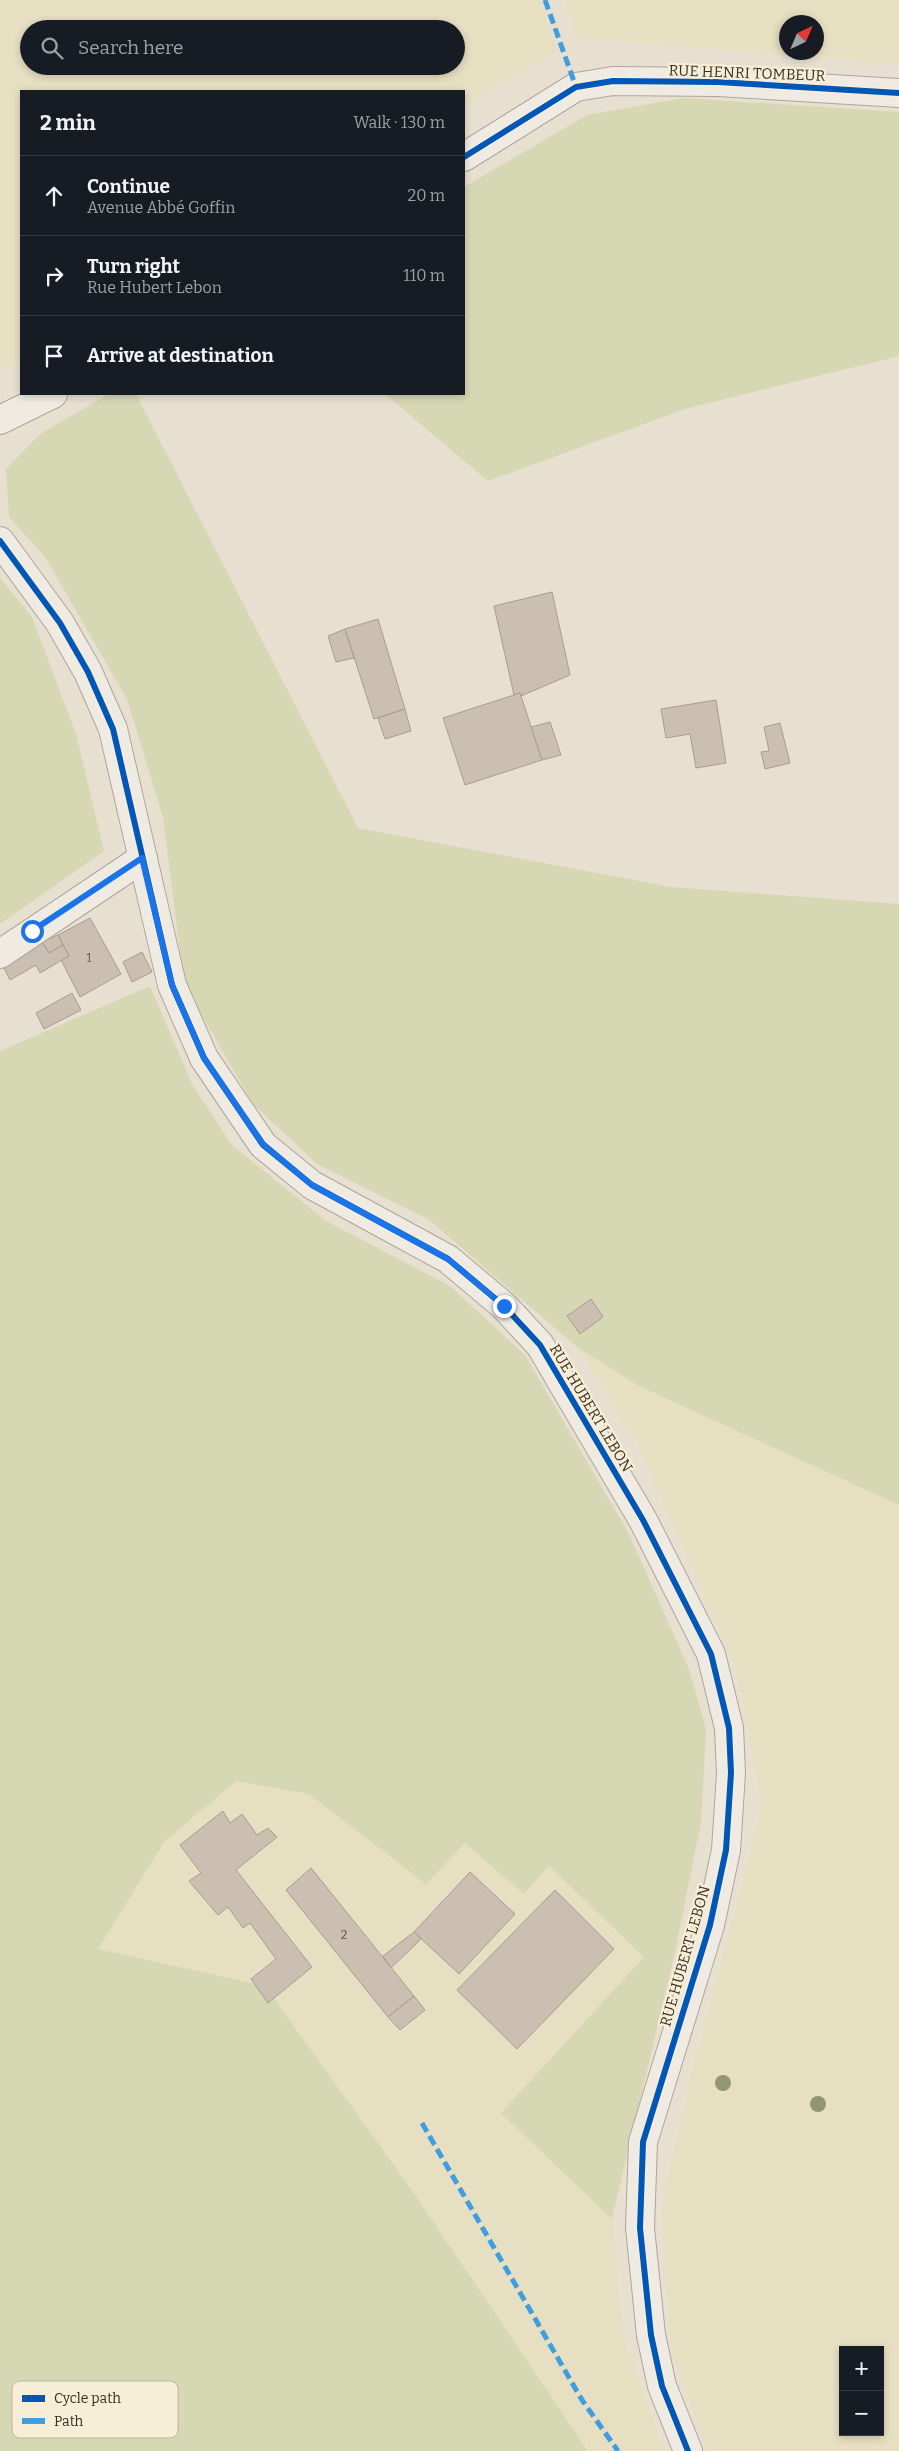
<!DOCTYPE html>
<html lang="en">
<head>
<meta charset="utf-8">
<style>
	body { margin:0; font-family:Bitter,serif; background:#242831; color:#f1f3f6 }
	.controls { position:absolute; right:15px; bottom:15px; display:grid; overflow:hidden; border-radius:0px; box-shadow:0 2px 8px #0003 }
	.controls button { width:45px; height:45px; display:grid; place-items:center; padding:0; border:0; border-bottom:1px solid #363941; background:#171b24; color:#f1f3f6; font:25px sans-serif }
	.compass { position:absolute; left:779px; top:15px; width:45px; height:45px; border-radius:50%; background:#171b24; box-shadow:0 2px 8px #0003; rotate:44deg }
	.stop { position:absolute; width:15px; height:15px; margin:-11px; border:4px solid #1a73e8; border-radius:50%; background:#fff }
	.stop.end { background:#1a73e8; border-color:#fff; box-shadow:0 1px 5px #0008 }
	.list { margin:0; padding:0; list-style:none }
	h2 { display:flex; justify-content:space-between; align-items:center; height:65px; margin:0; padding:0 20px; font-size:21px }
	h2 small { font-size:16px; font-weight:400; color:#9ea1a6 }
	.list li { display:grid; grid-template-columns:32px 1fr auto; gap:15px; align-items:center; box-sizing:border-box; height:80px; padding:0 20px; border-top:1px solid #363941 }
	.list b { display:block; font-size:19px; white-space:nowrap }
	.list p { margin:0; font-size:16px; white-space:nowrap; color:#9ea1a6 }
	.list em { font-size:16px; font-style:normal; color:#9ea1a6 }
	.icon { flex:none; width:28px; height:28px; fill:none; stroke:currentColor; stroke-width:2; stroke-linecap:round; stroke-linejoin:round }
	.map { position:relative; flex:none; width:899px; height:2451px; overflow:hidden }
	.search { position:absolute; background:#171b24; box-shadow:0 2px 8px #0003; left:20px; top:20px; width:445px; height:55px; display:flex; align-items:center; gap:12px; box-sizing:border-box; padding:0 18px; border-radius:28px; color:#9ea1a6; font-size:19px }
	.panel { position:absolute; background:#171b24; box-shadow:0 2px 8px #0003; left:20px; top:90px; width:445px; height:305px; border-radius:0px }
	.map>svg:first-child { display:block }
	.farmland { fill:#e6dfc2; fill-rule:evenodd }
	.green { fill:#d6d7b3 }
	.building { fill:#cbbfb2; stroke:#a89c90 }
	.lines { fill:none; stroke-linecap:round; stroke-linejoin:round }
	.minor-casing { stroke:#ada599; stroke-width:30 }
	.minor { stroke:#efebe3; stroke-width:28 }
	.quiet { stroke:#3f9de0; stroke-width:5; stroke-dasharray:10 5; stroke-linecap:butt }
	.cycleway-casing { stroke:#f7eed8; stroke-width:9 }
	.cycleway { stroke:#0057b8; stroke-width:6 }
	.tree { fill:#929673 }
	.route { stroke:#1a73e8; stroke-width:6 }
	.labels { text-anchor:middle; stroke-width:4.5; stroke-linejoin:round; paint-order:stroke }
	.number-label { font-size:12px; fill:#605244 }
	.street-label { font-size:15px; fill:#3d2e20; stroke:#f7eed8 }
	.key { fill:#f7eed8; stroke:#bfb4a1; stroke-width:1 }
	.key-label { font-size:14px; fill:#3d2e20 }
</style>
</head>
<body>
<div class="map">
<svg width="899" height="2451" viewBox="0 0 899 2451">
	<rect width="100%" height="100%" fill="#e7e0d1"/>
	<g class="farmland">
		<path d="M0,0H540L557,51L464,104V91H21V358L0,371ZM29,29H456V66H29Z"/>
		<path d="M565,0H899V64L579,38ZM816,22V52H786V22Z"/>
		<path d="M577,1347L639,1386L899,1505V2451H708L671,2349L661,2208L692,2072L762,1807L736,1668L634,1436ZM843,2350H880V2432H843Z"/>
		<path d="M236,1781L309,1794L426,1884L465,1842L524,1894L548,1866L645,1956L501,2113L612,2219L623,2337L664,2451H588L413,2192L265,1987L98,1949L164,1842Z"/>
	</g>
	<g class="green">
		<path d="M683,98L899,112V356L688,408L488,481L385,394H464V187L587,115Z"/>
		<path d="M109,394H136L358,828L671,887L899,904V1505L639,1386L577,1347L428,1219L317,1164L253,1104L184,984L163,817L127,699L45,557L9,517L6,469L40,434Z"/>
		<path d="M0,578L32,617L76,734L104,851L0,924Z"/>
		<path d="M150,986L192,1084L232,1145L326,1221L450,1286L525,1355L629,1534L689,1669L706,1729L701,1822L675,1952L612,2219L501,2113L644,1957L549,1866L524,1894L465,1843L426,1884L309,1794L236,1781L164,1842L98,1949L265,1986L413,2192L588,2451H0V1051Z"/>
	</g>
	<g class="building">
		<path d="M552,592L570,675L521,696L520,693L514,695L494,606Z"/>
		<path d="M378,619L405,709L374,719L345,629Z"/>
		<path d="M345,629L354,658L336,662L328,636Z"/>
		<path d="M520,693L542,760L465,785L443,718Z"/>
		<path d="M716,700L726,763L696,768L690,734L666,738L661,709Z"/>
		<path d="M405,709L411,731L385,739L378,718Z"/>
		<path d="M550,722L561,755L542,760L531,727Z"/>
		<path d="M780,723L790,763L765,769L761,752L769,751L764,727Z"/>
		<path d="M90,918L121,974L80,997L61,960L69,956L58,935Z"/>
		<path d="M58,935L63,945L49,953L42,942Z"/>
		<path d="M42,942L49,953L63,945L69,956L40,973L36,965L10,980L2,964Z"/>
		<path d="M142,952L152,972L132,982L123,962Z"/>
		<path d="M72,993L81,1010L44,1029L36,1013Z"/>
		<path d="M591,1299L603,1317L580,1334L567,1316Z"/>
		<path d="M223,1811L230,1823L242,1814L257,1835L268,1828L277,1837L236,1870L312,1967L268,2003L251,1979L276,1959L250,1923L243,1928L228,1907L218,1915L189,1881L201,1873L180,1845Z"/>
		<path d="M311,1868L414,1996L388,2017L286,1890Z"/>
		<path d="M470,1872L515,1914L459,1974L414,1932Z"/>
		<path d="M555,1890L614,1949L517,2049L457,1990Z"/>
		<path d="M414,1932L421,1939L391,1968L383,1956Z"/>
		<path d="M414,1996L425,2010L400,2030L388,2017Z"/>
	</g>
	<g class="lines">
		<defs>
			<g id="minor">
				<path d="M464,157L576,87L613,81L718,82L899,93"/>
				<path d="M0,420L53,394"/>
				<path d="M0,541L60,623L88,672L113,729L172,985L204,1058L263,1145L312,1185L448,1259L504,1306L540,1345L643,1520L711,1654L729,1728L731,1773L726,1850L710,1925L643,2142L640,2228L651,2335L662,2386L688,2451"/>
				<path d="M0,954L143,858"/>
			</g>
		</defs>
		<use href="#minor" class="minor-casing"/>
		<use href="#minor" class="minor"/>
		<g class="quiet">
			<path d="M545,0L576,87"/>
			<path d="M422,2123L582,2400L618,2451"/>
		</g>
		<defs>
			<g id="cycleway">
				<path d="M464,157L576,87L613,81L718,82L899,93"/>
				<path d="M0,541L60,623L88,672L113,729L172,985L204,1058L263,1145L312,1185L448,1259L504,1306L540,1345L643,1520L711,1654L729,1728L731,1773L726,1850L710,1925L643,2142L640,2228L651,2335L662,2386L688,2451"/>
			</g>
		</defs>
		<use href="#cycleway" class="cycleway-casing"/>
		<use href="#cycleway" class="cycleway"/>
	</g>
	<g class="tree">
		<circle cx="723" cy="2083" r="8"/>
		<circle cx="818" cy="2104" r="8"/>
	</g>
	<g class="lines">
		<path class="route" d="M32,931L142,858L172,985L204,1058L263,1144L312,1185L448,1259L504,1306"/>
	</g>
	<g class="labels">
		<g class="number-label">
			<text x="89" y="962">1</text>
			<text x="344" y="1939">2</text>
		</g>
		<g class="street-label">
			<text transform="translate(747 73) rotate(2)" y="5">RUE HENRI TOMBEUR</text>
			<text transform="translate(591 1408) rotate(59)" y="5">RUE HUBERT LEBON</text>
			<text transform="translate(685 1956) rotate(-74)" y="5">RUE HUBERT LEBON</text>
		</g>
	</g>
	<rect x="12" y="2381" width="166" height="57" rx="8" class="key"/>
	<rect x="22" y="2395" width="23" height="7" fill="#0057b8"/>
	<rect x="22" y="2418" width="23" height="6" fill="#3f9de0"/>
	<g class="key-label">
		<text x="54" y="2403">Cycle path</text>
		<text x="54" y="2426">Path</text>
	</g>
</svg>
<div class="controls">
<button>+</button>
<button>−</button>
</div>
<svg class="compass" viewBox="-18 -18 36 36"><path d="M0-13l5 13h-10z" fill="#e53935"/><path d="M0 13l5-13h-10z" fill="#9ea1a6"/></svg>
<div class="stop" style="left:32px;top:931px"></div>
<div class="stop end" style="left:504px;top:1306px"></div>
<div class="search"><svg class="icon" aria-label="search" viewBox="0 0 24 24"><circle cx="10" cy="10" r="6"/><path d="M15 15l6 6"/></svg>Search here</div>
<section class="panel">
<h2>2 min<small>Walk · 130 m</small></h2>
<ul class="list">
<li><svg class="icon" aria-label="ahead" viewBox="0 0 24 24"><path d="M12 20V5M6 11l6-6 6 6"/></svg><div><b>Continue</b><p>Avenue Abbé Goffin</p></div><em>20 m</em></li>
<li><svg class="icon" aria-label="right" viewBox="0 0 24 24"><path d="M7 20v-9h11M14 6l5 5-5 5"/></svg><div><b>Turn right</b><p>Rue Hubert Lebon</p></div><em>110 m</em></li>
<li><svg class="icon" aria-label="arrive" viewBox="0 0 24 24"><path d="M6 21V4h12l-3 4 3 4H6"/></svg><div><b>Arrive at destination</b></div></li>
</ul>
</section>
</div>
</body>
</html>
